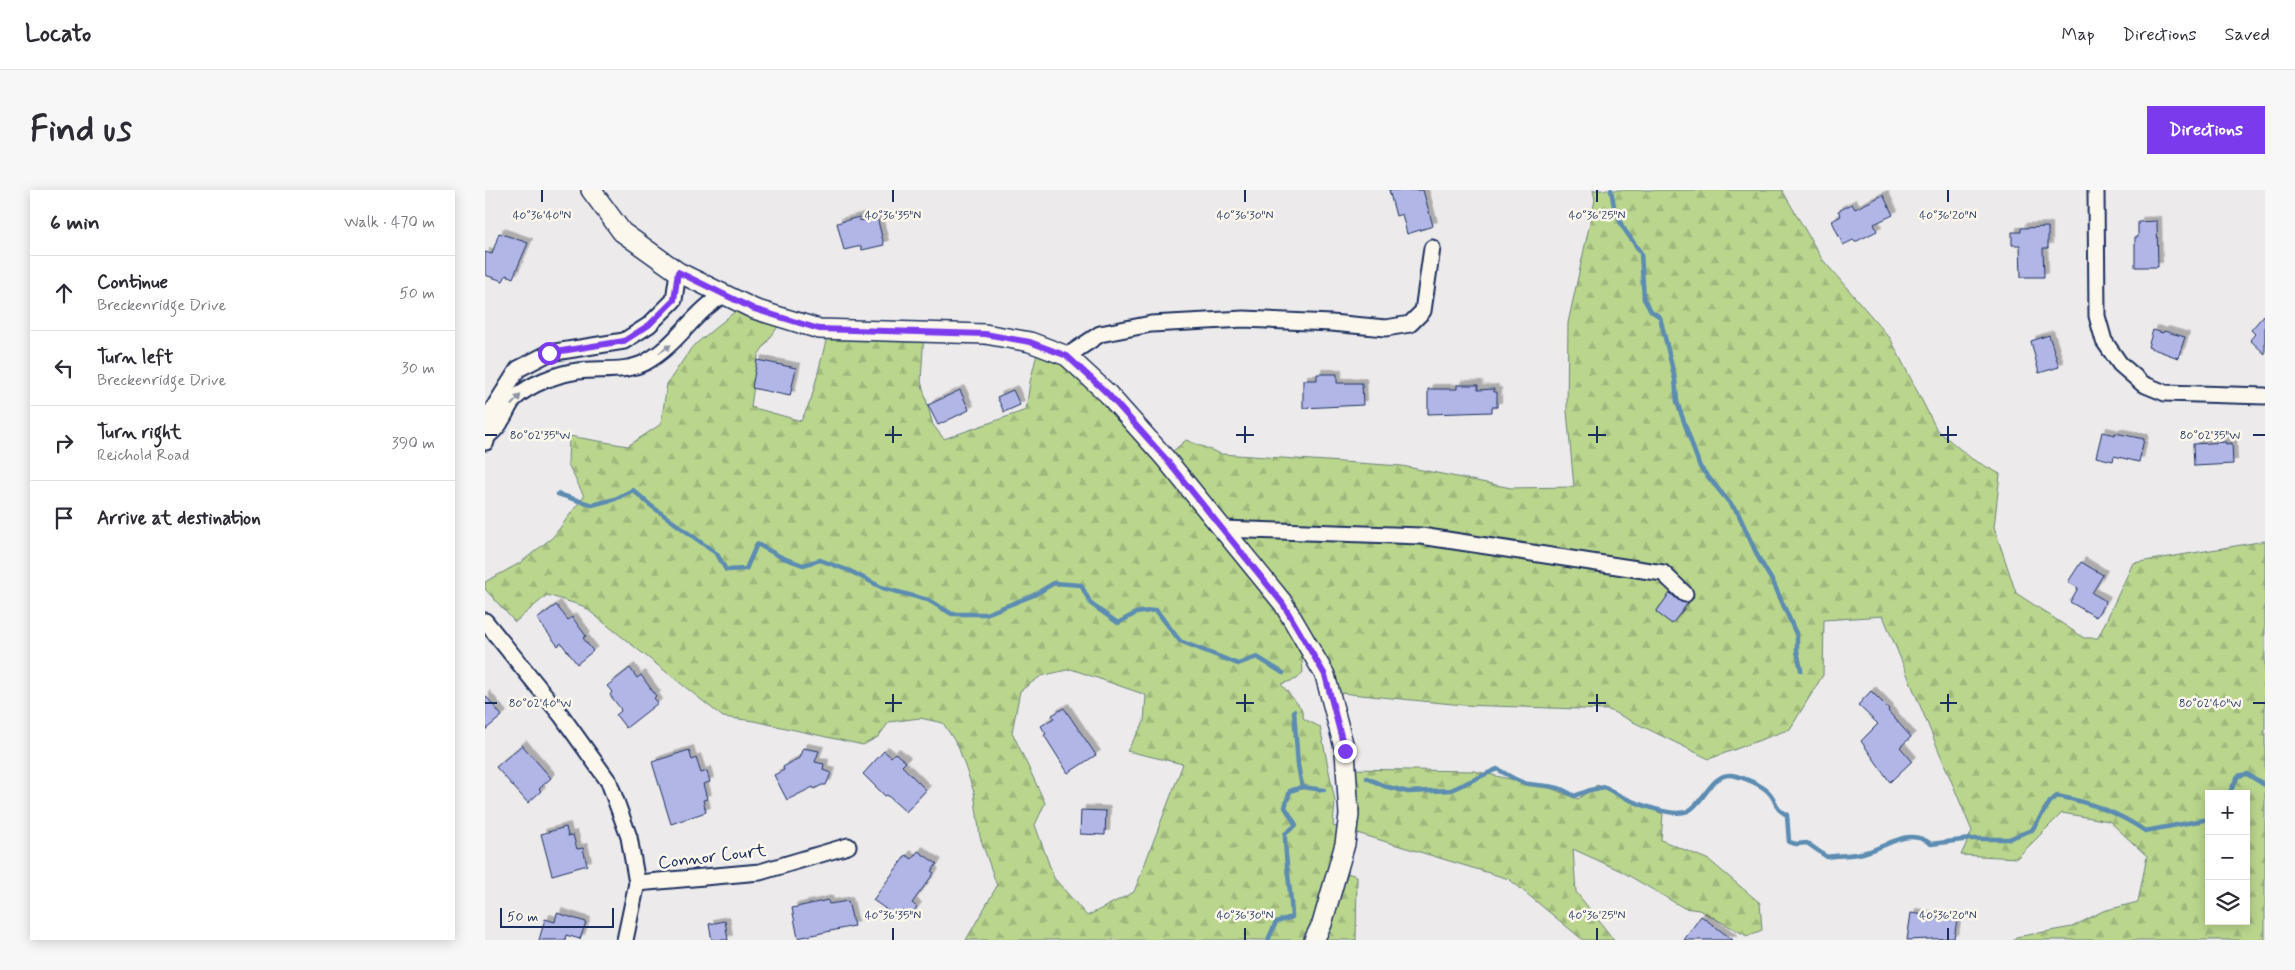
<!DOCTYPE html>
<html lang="en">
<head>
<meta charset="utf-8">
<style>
	body { margin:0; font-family:Mynerve,sans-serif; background:#f7f7f7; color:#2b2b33 }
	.controls { position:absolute; right:15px; bottom:15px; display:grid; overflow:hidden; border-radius:0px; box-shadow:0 2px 12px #0003 }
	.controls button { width:45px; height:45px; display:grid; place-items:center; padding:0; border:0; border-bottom:1px solid #e1e1e2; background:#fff; color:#2b2b33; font:25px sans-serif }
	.scale { position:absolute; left:15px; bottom:12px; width:114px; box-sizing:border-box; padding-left:5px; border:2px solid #1b2f5e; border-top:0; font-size:14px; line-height:18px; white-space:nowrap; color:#1b2f5e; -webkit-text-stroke:4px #fbf7ec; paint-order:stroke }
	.stop { position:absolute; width:15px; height:15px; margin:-11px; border:4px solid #7c3aed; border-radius:50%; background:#fff }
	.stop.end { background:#7c3aed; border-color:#fff; box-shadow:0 1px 5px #0008 }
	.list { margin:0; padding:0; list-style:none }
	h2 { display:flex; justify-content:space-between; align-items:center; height:65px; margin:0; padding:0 20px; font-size:21px }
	h2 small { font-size:16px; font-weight:400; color:#7c7c81 }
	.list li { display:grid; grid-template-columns:32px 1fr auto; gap:15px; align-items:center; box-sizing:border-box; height:75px; padding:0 20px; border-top:1px solid #e1e1e2 }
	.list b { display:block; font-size:19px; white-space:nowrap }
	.list p { margin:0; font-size:16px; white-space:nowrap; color:#7c7c81 }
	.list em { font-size:16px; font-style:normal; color:#7c7c81 }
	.icon { flex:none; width:28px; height:28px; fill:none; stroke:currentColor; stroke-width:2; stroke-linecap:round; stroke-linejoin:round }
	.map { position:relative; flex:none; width:1780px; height:750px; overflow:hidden; border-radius:0px }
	header { display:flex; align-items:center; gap:30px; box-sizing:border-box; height:70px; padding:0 25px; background:#fff; border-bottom:1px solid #e1e1e2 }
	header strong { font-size:24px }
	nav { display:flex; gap:28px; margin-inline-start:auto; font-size:18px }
	.intro { display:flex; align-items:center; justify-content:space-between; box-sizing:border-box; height:120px; padding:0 30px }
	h1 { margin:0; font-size:35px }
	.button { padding:12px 22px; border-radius:0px; background:#7c3aed; color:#fff; font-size:18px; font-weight:700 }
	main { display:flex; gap:30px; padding:0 30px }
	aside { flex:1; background:#fff; border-radius:0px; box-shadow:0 2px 12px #0003 }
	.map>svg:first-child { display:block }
	.forest { fill:url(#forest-firs); stroke:#6a8276; fill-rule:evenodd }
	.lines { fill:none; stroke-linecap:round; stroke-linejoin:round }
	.stream { stroke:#5c8cb1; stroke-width:4.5 }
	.building { fill:#b2b6e7; stroke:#1b2f5e; filter:url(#shadow) }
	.minor-casing { stroke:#1b2f5e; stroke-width:19 }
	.tertiary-casing { stroke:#1b2f5e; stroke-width:22 }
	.minor { stroke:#fbf7ec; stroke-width:15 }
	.tertiary { stroke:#fbf7ec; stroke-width:19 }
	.oneway { fill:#8b93a5 }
	.route { stroke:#7c3aed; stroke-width:6 }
	.ticks { fill:none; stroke:#1b2f5e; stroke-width:2 }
	.labels { text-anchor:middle; stroke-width:5; stroke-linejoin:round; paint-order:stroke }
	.street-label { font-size:18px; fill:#1b2f5e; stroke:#fbf7ec }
	.ticks-label { font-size:12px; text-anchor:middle; fill:#1b2f5e; stroke:#fbf7ec; stroke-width:5; stroke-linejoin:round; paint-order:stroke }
</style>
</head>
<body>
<header>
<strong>Locato</strong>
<nav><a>Map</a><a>Directions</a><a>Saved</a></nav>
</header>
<div class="intro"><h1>Find us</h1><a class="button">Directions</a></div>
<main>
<aside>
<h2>6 min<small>Walk · 470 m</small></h2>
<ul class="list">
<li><svg class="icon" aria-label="ahead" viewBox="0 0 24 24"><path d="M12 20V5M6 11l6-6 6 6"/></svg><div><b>Continue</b><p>Breckenridge Drive</p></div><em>50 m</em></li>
<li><svg class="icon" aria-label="left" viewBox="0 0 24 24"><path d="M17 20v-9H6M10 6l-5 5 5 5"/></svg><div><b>Turn left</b><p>Breckenridge Drive</p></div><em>30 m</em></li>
<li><svg class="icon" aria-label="right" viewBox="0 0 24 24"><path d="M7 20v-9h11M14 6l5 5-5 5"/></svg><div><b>Turn right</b><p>Reichold Road</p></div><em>390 m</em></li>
<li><svg class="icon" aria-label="arrive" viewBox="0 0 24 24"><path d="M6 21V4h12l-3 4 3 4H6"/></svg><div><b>Arrive at destination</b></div></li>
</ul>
</aside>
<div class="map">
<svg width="1780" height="750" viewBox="0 0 1780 750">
	<defs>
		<pattern id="forest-firs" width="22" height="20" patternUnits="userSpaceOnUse" patternTransform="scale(1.25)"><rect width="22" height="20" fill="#bad68d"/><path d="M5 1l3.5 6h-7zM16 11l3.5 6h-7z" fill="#9fb87c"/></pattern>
		<filter id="shadow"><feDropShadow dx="4.5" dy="-4.5" stdDeviation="0" flood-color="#0004"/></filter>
	</defs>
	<rect width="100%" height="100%" fill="#eceaeb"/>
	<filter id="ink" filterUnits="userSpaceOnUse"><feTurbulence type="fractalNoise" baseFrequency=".02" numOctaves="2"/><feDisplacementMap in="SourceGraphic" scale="10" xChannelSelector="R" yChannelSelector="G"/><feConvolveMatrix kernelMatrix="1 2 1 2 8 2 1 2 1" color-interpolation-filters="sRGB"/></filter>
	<g filter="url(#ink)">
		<path class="forest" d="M1108,0H1297L1337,69L1405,148L1452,240L1487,269L1515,284L1509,337L1531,403L1599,448H1613L1648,373L1780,351V750H1529L1531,747L1587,737L1618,721L1653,712L1662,666L1624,631L1577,623L1532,668L1476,665L1487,641L1398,426L1339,430L1338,485L1305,539L1224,569L1124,520L978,515L845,502L829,466L817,470L818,482L812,489L796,494L816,518L819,529L835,537L850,611L848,636L861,640V579L989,581L1065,598L1093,609L1112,595L1178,624L1176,650L1224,670L1275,713L1277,740L1262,746L1214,720L1199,718L1136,681L1088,659L1091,702L1129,750H1098L1024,689L862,640L852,680L872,686L871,750H481L512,696L495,647L489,602L473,556L458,533L435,528L404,532L393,547L378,555L269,531L238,527L98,416L62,405L30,432L0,399V392L35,373L68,347L99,306L83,274L84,246L143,256L176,234L182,194L207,157L258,115L299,128L273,165L266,217L316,231L326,210L344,139L439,142L436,191L448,235L459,249L541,220L545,192L554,156L582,166L680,268L701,250L736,264L917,276L1026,298L1089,297L1082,221L1083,133L1110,10ZM586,479L661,505L659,532L642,561L698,574L649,702L602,726L569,688L550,635L560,613L527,542L535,501L556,486ZM1724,604H1761V731H1724Z"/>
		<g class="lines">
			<g class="stream">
				<path d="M1126,0L1129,16L1137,36L1156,63L1159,109L1166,121L1175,127L1190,189L1192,212L1215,277L1253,323L1273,367L1289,394L1312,446V461L1316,480"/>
				<path d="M73,304L107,315L130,309L148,300L165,315L232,364L241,380L261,379L272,354L298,368L318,375L335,370L365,381L398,398L443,410L467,424H501L549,405L569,393L596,395L606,414L633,433L651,423L671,420L695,451L753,474L772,467L798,483"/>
				<path d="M809,521L813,575L817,597"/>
				<path d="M882,588L899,596L923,602L966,600L1012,579C1022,584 1034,593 1044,594C1065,597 1070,594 1089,606L1105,600L1120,597C1136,608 1185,629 1203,621C1218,614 1227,583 1246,585C1258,587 1279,595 1286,605C1294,616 1288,617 1302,625L1304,652L1311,654L1322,653L1342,667C1354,665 1369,666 1381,662C1404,656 1423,637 1446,654L1485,649H1524L1536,644L1547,640L1565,612L1572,606C1604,612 1633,622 1660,641L1724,629"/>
				<path d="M1744,604L1753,586L1762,584L1780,595"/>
				<path d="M783,750L791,732L807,727C806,699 800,672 800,644L811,635L800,617L805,601L817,597L839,600"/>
			</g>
		</g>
		<g class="building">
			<path d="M904,0H938L948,36L922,44L917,24L911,26Z"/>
			<path d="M1398,5L1408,25L1389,34L1392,41L1370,52L1368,50L1358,55L1347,31L1356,26L1353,21L1367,14L1370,19Z"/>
			<path d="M374,27L375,31L392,27L399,55L377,60L376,56L359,60L352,33Z"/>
			<path d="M1672,31L1673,77H1650V47H1653V32Z"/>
			<path d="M1563,37V58H1558L1559,87H1536L1535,55H1527V42H1536V38Z"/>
			<path d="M14,43L43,53L28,88L21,85L18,91L0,85V62L7,64Z"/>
			<path d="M1780,124V164L1765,150L1770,144L1766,140Z"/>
			<path d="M1668,140L1678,143L1679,141L1700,147L1693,168L1663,157Z"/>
			<path d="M1564,145L1574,177L1554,183L1546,151Z"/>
			<path d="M272,170L311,178L305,206L267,198Z"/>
			<path d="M832,184H852V193H877L878,215L818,218V190H832Z"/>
			<path d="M972,195H993V200L1009,199V202H1012V217H1007V222L943,224V199H972Z"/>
			<path d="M475,200L484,220L453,235L443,215Z"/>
			<path d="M528,200L535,215L519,222L512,207Z"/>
			<path d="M1617,242L1630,245V243L1659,249L1654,272L1629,266L1628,271L1611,267Z"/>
			<path d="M1741,252V254L1747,253L1748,274L1709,276L1708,254Z"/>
			<path d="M1596,372L1618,385L1607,403L1621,411L1611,427L1585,412L1593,398L1583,392Z"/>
			<path d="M1185,403L1194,411L1203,413L1187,434L1171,422Z"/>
			<path d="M71,415L83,430L87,427L101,446L98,448L108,461L92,474L76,453L73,456L52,429Z"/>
			<path d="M145,478L152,488L156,485L171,506L169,508L173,513L141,538L131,525L136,521L135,518L125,505L127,502L122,496Z"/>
			<path d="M1386,501L1404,519L1403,521L1426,547L1415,557L1427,571L1405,592L1376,551L1393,534L1373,515Z"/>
			<path d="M0,505L17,526L0,540Z"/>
			<path d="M579,518L611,565L583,583L559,545L561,544L556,536L569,528L567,525Z"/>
			<path d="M37,555L66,588L54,599L56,601L43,613L11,577Z"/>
			<path d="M318,558L334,561L330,572L339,574L338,580L346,583L341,595H337L329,599L328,597L302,610L289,585L299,580L298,577L314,568Z"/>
			<path d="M204,560L207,570L211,568L216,583L222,581L225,592L218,594L222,609L218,610L221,622L186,634L167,572Z"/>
			<path d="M399,561L406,567L410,563L421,572L417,576L441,600L421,622L402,605L400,606L378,584Z"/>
			<path d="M596,620L621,621L620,645L595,644Z"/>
			<path d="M81,637L83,646L88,645L92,659L98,658L102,675L67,685L56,644Z"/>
			<path d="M433,661L452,674L446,681L449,683L427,713L432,717L425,726L417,720L412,727L388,710L421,665L427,669Z"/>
			<path d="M343,710L344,714L363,711L369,736L313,748L307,718Z"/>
			<path d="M72,723L101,732L95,749L81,745L80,750H54L60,729L70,732Z"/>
			<path d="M1426,723L1472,730L1469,748L1422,750Z"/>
			<path d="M1216,726L1248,750H1199Z"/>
			<path d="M240,731L243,750H227L224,734Z"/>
		</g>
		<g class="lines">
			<defs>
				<g id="minor">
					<path d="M1611,0L1612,126L1619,151L1635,174L1658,194L1680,203L1780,206"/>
					<path d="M582,166L615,144L666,134L759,129L846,133L901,138L925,134L938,121L947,58"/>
					<path d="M1,248C6,243 13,238 16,231C21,224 24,214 30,208C45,194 72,184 93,181C114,178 141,183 161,172C192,155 208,123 238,105"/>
					<path d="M1,252L4,225L33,179L64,163L139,151L164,135L189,110L193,82"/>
					<path d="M738,339L936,346L1178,383L1200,404"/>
					<path d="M0,431L76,525L124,592L144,647L152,693L140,750"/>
					<path d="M152,693L275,682L363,656"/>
				</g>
				<path id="tertiary" d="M106,0L137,42L193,82L269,119L334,139L500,144L545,152L582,166L623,204L680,268L798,413L840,485L860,561L864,625L860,654L837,734L829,750"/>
			</defs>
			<use href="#minor" class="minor-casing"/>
			<use href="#tertiary" class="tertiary-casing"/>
			<use href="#minor" class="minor"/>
			<use href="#tertiary" class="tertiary"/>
		</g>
		<defs><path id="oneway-solid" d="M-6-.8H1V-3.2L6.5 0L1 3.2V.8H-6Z" transform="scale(1.25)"/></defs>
		<g class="oneway">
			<use href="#oneway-solid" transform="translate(180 159) rotate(-35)"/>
			<use href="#oneway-solid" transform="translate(31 210) rotate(-47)"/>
		</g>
	</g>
	<g class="lines" filter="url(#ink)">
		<path class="route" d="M64,163L139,151L164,135L189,110L193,82L269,119L334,139L500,144L545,152L582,166L623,204L680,268L798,414L840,485L860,561"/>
	</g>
	<path class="ticks" d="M57,0V12M408,0V12M760,0V12M1112,0V12M1463,0V12M408,236V253M760,236V253M1112,236V253M1463,236V253M0,245H12M400,245H417M751,245H769M1103,245H1121M1455,245H1472M1768,245H1780M408,504V522M760,504V522M1112,504V522M1463,504V522M0,513H12M400,513H417M751,513H769M1103,513H1121M1455,513H1472M1768,513H1780M408,738V750M760,738V750M1112,738V750M1463,738V750"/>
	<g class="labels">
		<g class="street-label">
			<text transform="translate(227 666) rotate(-7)" y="6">Connor Court</text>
		</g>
	</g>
	<g class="ticks-label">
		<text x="57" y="29">40°36'40"N</text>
		<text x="408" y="29">40°36'35"N</text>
		<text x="760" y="29">40°36'30"N</text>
		<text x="1112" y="29">40°36'25"N</text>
		<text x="1463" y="29">40°36'20"N</text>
		<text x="1725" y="249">80°02'35"W</text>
		<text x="55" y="249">80°02'35"W</text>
		<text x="1725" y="517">80°02'40"W</text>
		<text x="55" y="517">80°02'40"W</text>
		<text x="408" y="729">40°36'35"N</text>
		<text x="760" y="729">40°36'30"N</text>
		<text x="1112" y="729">40°36'25"N</text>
		<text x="1463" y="729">40°36'20"N</text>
	</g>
</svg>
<div class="controls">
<button>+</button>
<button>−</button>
<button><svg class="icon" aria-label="layers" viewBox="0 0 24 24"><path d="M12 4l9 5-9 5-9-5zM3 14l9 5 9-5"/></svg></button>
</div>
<div class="scale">50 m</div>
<div class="stop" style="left:64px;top:163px"></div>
<div class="stop end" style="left:860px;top:561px"></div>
</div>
</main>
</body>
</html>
